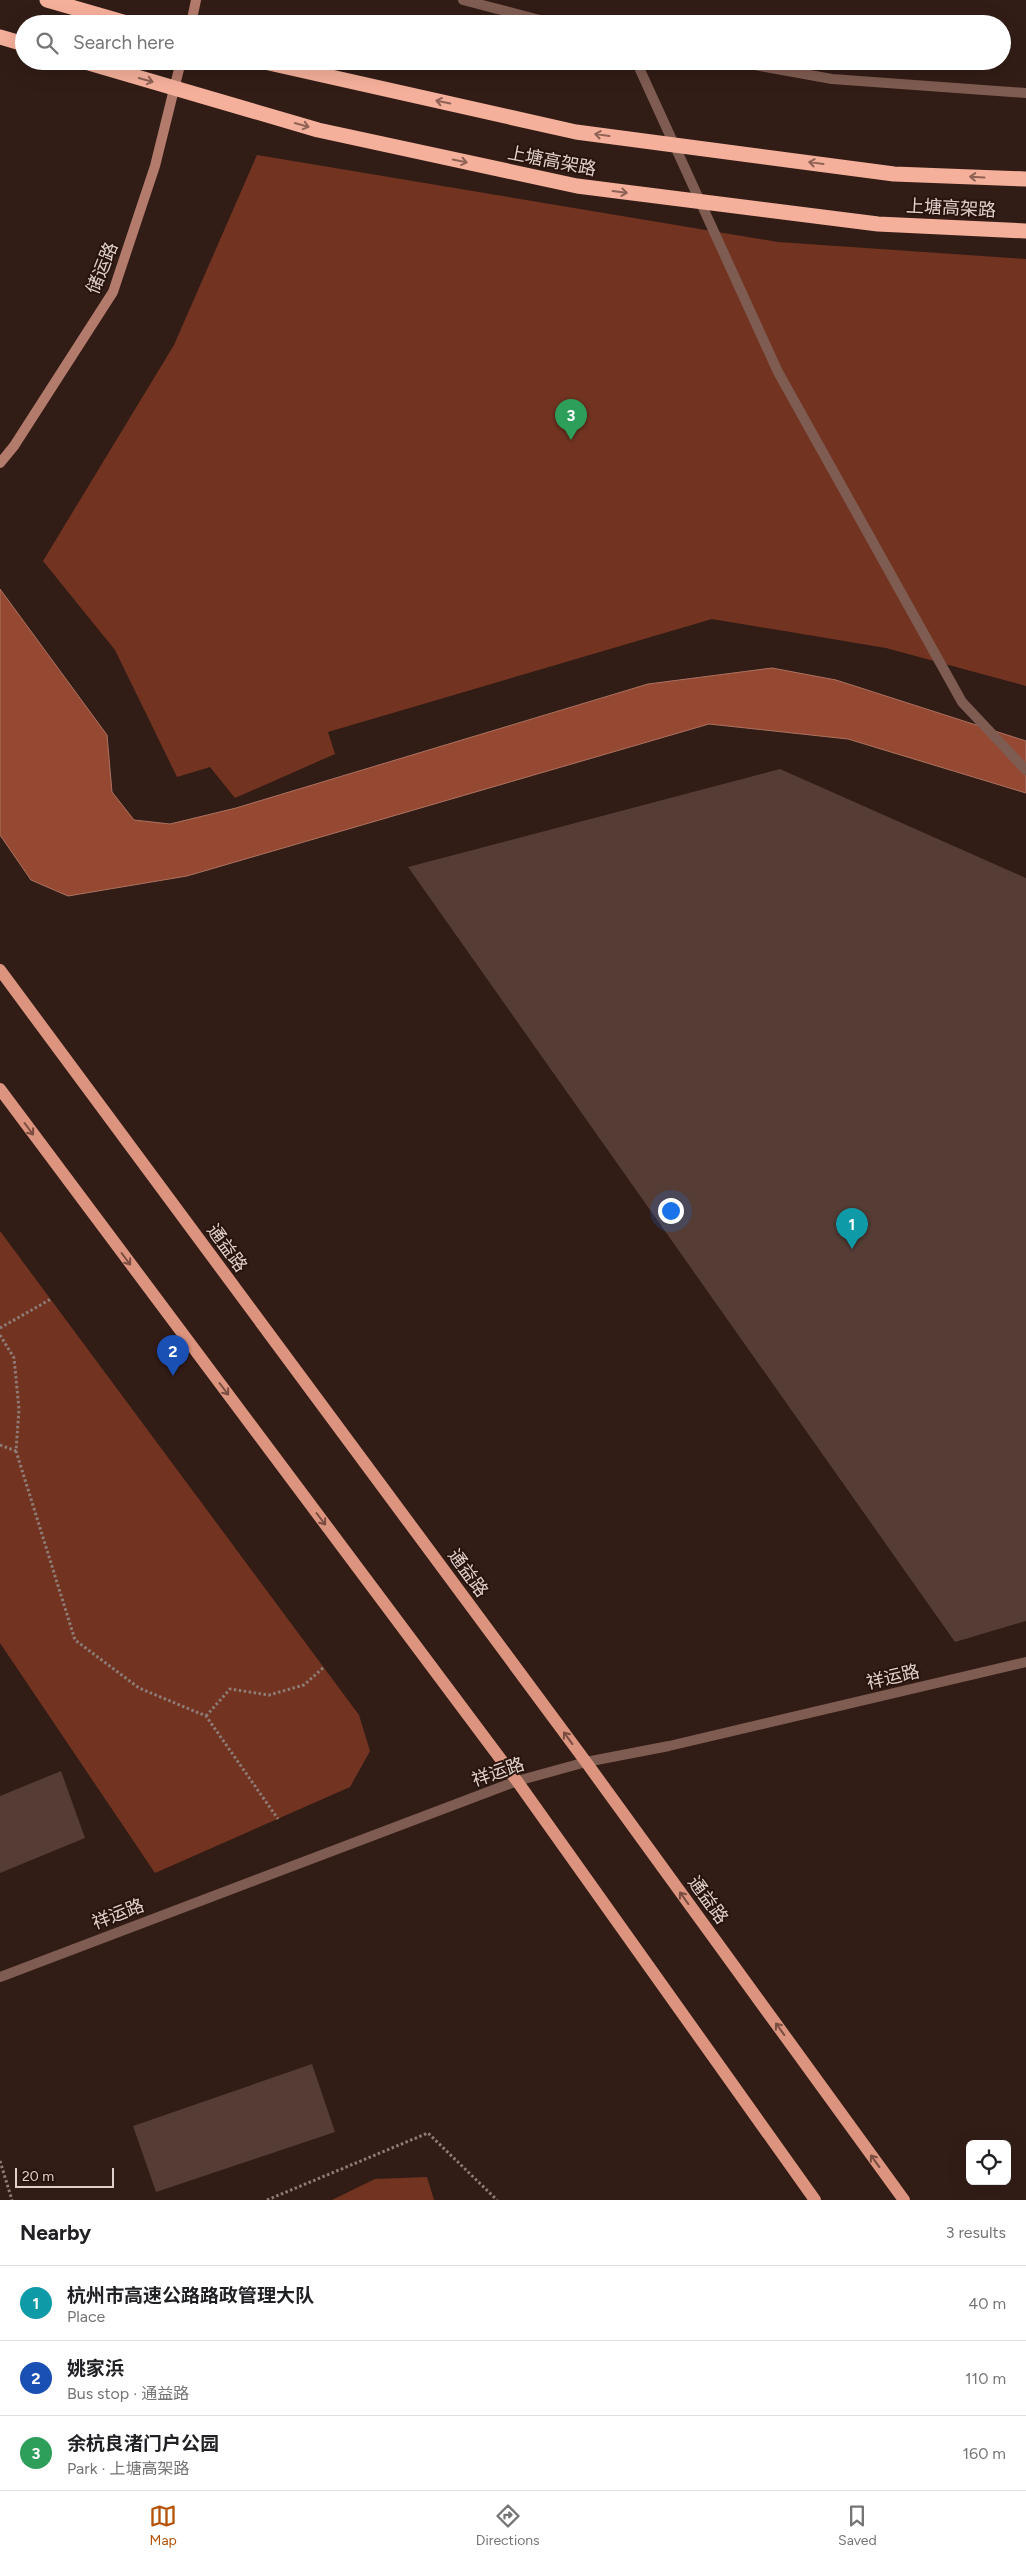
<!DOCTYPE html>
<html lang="en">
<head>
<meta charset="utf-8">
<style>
	body { margin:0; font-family:Figtree,"Noto Sans SC",sans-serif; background:#f2f2f2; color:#202124 }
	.controls { position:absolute; right:15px; bottom:15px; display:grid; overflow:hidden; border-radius:8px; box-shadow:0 5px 20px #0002 }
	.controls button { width:45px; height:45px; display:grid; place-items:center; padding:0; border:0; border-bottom:1px solid #e0e0e0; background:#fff; color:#202124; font:25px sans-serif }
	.scale { position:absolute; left:15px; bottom:12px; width:99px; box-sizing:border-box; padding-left:5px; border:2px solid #e0d0cc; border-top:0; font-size:14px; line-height:18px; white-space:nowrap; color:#e0d0cc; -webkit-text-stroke:4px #28130d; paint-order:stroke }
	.you { position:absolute; left:670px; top:1210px; width:18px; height:18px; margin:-12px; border:4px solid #fff; border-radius:50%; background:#1a73e8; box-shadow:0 0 0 8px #1a73e833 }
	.badge { display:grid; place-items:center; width:32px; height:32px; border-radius:50%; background:#b45309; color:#fff; font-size:16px; font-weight:700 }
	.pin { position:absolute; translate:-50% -41px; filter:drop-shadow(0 1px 2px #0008) }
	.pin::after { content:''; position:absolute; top:26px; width:18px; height:15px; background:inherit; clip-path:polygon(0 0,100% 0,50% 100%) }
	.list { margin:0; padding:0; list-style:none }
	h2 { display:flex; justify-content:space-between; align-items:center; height:65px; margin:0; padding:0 20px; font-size:21px }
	h2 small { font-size:16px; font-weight:400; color:#757577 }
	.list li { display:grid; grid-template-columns:32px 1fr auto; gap:15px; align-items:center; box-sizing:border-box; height:75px; padding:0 20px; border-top:1px solid #e0e0e0 }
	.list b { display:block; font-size:19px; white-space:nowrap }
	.list p { margin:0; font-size:16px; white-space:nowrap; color:#757577 }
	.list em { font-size:16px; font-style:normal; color:#757577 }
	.icon { flex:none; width:28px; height:28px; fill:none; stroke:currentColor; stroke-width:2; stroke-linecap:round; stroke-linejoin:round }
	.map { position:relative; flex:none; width:1026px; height:2200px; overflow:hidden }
	.search { position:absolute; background:#fff; box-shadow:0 5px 20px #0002; left:15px; right:15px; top:15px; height:55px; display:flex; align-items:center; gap:12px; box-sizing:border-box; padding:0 18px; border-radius:28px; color:#757577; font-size:19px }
	.sheet { height:290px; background:#fff }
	nav { display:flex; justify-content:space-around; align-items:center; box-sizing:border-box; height:70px; border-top:1px solid #e0e0e0; background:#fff; font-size:14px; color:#757577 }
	nav a { display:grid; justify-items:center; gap:2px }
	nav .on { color:#b45309 }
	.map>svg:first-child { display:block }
	.green { fill:#723421 }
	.water { fill:#954932; stroke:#ac7260 }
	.building { fill:#553c35 }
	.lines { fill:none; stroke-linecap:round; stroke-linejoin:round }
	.path { stroke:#8f7c77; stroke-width:3; stroke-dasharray:2.5 2.5; stroke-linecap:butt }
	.street { stroke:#7f5c51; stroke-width:10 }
	.secondary { stroke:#b37b6b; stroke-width:10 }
	.primary { stroke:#dc947f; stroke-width:12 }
	.highway { stroke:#f5b09b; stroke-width:15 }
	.highway-bridge { stroke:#f5b09b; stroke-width:15 }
	.oneway { stroke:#8e6254 }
	.oneway2 { stroke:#794d40 }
	.labels { text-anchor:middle; stroke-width:4; stroke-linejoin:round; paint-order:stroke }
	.street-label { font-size:18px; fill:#e0d0cc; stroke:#28130d }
</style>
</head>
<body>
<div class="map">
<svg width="1026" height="2200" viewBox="0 0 1026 2200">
	<rect width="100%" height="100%" fill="#321c16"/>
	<g class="green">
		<path d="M257,155L778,242L1026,259V686L886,648L712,619L328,732L335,754L235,798L210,767L177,777L115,650L43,561L174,345Z"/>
		<path d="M0,1231L359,1715L370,1751L350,1787L155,1873L0,1643Z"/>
		<path d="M427,2177L434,2200H332L375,2179Z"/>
	</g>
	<path class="water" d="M0,589L107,735L112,792L134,820L170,824L236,808L648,684L772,668L836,680L1026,741V793L848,739L709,724L187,876L68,896L31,880L0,835Z"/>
	<g class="building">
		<path d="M780,769L1026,878V1621L955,1642L408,867Z"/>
		<path d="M61,1771L85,1838L0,1873V1796Z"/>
		<path d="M312,2064L335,2132L156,2192L133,2126Z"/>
	</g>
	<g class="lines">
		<g class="path">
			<path d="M0,1328L51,1299"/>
			<path d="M0,1335L14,1358L19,1409L16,1451L75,1640L139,1688L206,1716L278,1819"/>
			<path d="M0,1445L16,1451"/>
			<path d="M206,1716L230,1689L269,1695L304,1685L324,1667"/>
			<path d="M0,2161L12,2200"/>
			<path d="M267,2200L428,2133L497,2200"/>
		</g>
		<g class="street">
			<path d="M463,0L555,24"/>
			<path d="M636,61L778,372L962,702L1026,770"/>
			<path d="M732,61L832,79L1026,93"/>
			<path d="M0,1977L517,1781L586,1762L669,1746L1026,1662"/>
		</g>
		<g class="secondary">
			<path d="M191,24L196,0"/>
			<path d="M0,463L14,446L113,292L155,166L181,61"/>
		</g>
		<g class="primary">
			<path d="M0,970L586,1762L904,2200"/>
			<path d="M0,1089L517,1781L815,2200"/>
		</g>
		<g class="highway">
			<path d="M47,0L130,24"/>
			<path d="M0,37L24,44"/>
		</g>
		<g class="highway-bridge">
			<path d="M82,61L318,130L577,186L878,224L1026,231"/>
			<path d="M260,61L576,132L894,174L1026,179"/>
		</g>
	</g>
	<defs><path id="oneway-shaft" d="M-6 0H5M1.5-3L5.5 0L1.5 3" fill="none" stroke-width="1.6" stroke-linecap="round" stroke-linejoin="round" transform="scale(1.25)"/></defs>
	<g class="oneway">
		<use href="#oneway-shaft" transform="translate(146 80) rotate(16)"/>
		<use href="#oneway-shaft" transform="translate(443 102) rotate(-168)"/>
		<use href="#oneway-shaft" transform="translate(302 125) rotate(16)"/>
		<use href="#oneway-shaft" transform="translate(602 135) rotate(-172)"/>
		<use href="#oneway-shaft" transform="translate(460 161) rotate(12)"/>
		<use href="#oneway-shaft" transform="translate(816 163) rotate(-172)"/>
		<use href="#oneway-shaft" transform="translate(977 177) rotate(-177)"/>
		<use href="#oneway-shaft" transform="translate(620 192) rotate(7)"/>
	</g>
	<g class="oneway2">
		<use href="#oneway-shaft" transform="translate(29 1129) rotate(53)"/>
		<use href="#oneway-shaft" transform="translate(126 1259) rotate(53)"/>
		<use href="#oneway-shaft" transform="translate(224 1389) rotate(53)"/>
		<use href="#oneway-shaft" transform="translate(321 1519) rotate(53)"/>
		<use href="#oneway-shaft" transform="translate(568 1738) rotate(-126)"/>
		<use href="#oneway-shaft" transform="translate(684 1898) rotate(-126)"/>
		<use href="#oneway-shaft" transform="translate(780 2029) rotate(-126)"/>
		<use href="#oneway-shaft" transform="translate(875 2161) rotate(-126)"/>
	</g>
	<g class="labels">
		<g class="street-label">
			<text transform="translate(552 161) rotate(11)" y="6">上塘高架路</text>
			<text transform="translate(951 208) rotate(3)" y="6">上塘高架路</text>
			<text transform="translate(102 268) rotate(-68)" y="6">储运路</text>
			<text transform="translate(227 1248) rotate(54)" y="6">通益路</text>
			<text transform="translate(468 1573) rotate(54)" y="6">通益路</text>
			<text transform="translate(893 1677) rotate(-13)" y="6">祥运路</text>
			<text transform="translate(498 1772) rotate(-19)" y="6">祥运路</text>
			<text transform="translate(708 1900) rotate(54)" y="6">通益路</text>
			<text transform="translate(118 1914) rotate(-21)" y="6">祥运路</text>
		</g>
	</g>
</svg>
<div class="controls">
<button><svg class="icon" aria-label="locate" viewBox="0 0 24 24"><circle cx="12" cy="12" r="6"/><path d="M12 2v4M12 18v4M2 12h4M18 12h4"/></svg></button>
</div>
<div class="scale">20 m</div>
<div class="you"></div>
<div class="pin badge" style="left:852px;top:1249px;background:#0f9aa8">1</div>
<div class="pin badge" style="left:173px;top:1376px;background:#1a4fb4">2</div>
<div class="pin badge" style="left:571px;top:440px;background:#2e9e5b">3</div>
<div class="search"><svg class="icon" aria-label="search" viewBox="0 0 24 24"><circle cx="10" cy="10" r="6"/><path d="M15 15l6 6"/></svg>Search here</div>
</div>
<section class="sheet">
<h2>Nearby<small>3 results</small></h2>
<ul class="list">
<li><span class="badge" style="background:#0f9aa8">1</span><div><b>杭州市高速公路路政管理大队</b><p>Place</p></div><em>40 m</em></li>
<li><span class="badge" style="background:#1a4fb4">2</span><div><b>姚家浜</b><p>Bus stop · 通益路</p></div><em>110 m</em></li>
<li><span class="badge" style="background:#2e9e5b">3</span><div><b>余杭良渚门户公园</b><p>Park · 上塘高架路</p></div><em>160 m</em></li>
</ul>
</section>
<nav>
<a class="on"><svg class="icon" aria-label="map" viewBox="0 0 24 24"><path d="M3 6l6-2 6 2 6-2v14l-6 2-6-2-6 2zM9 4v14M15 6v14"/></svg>Map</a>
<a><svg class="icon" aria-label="directions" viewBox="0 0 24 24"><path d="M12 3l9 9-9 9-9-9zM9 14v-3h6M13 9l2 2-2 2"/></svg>Directions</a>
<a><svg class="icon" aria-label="saved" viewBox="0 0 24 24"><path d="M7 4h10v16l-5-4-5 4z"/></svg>Saved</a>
</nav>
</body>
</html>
